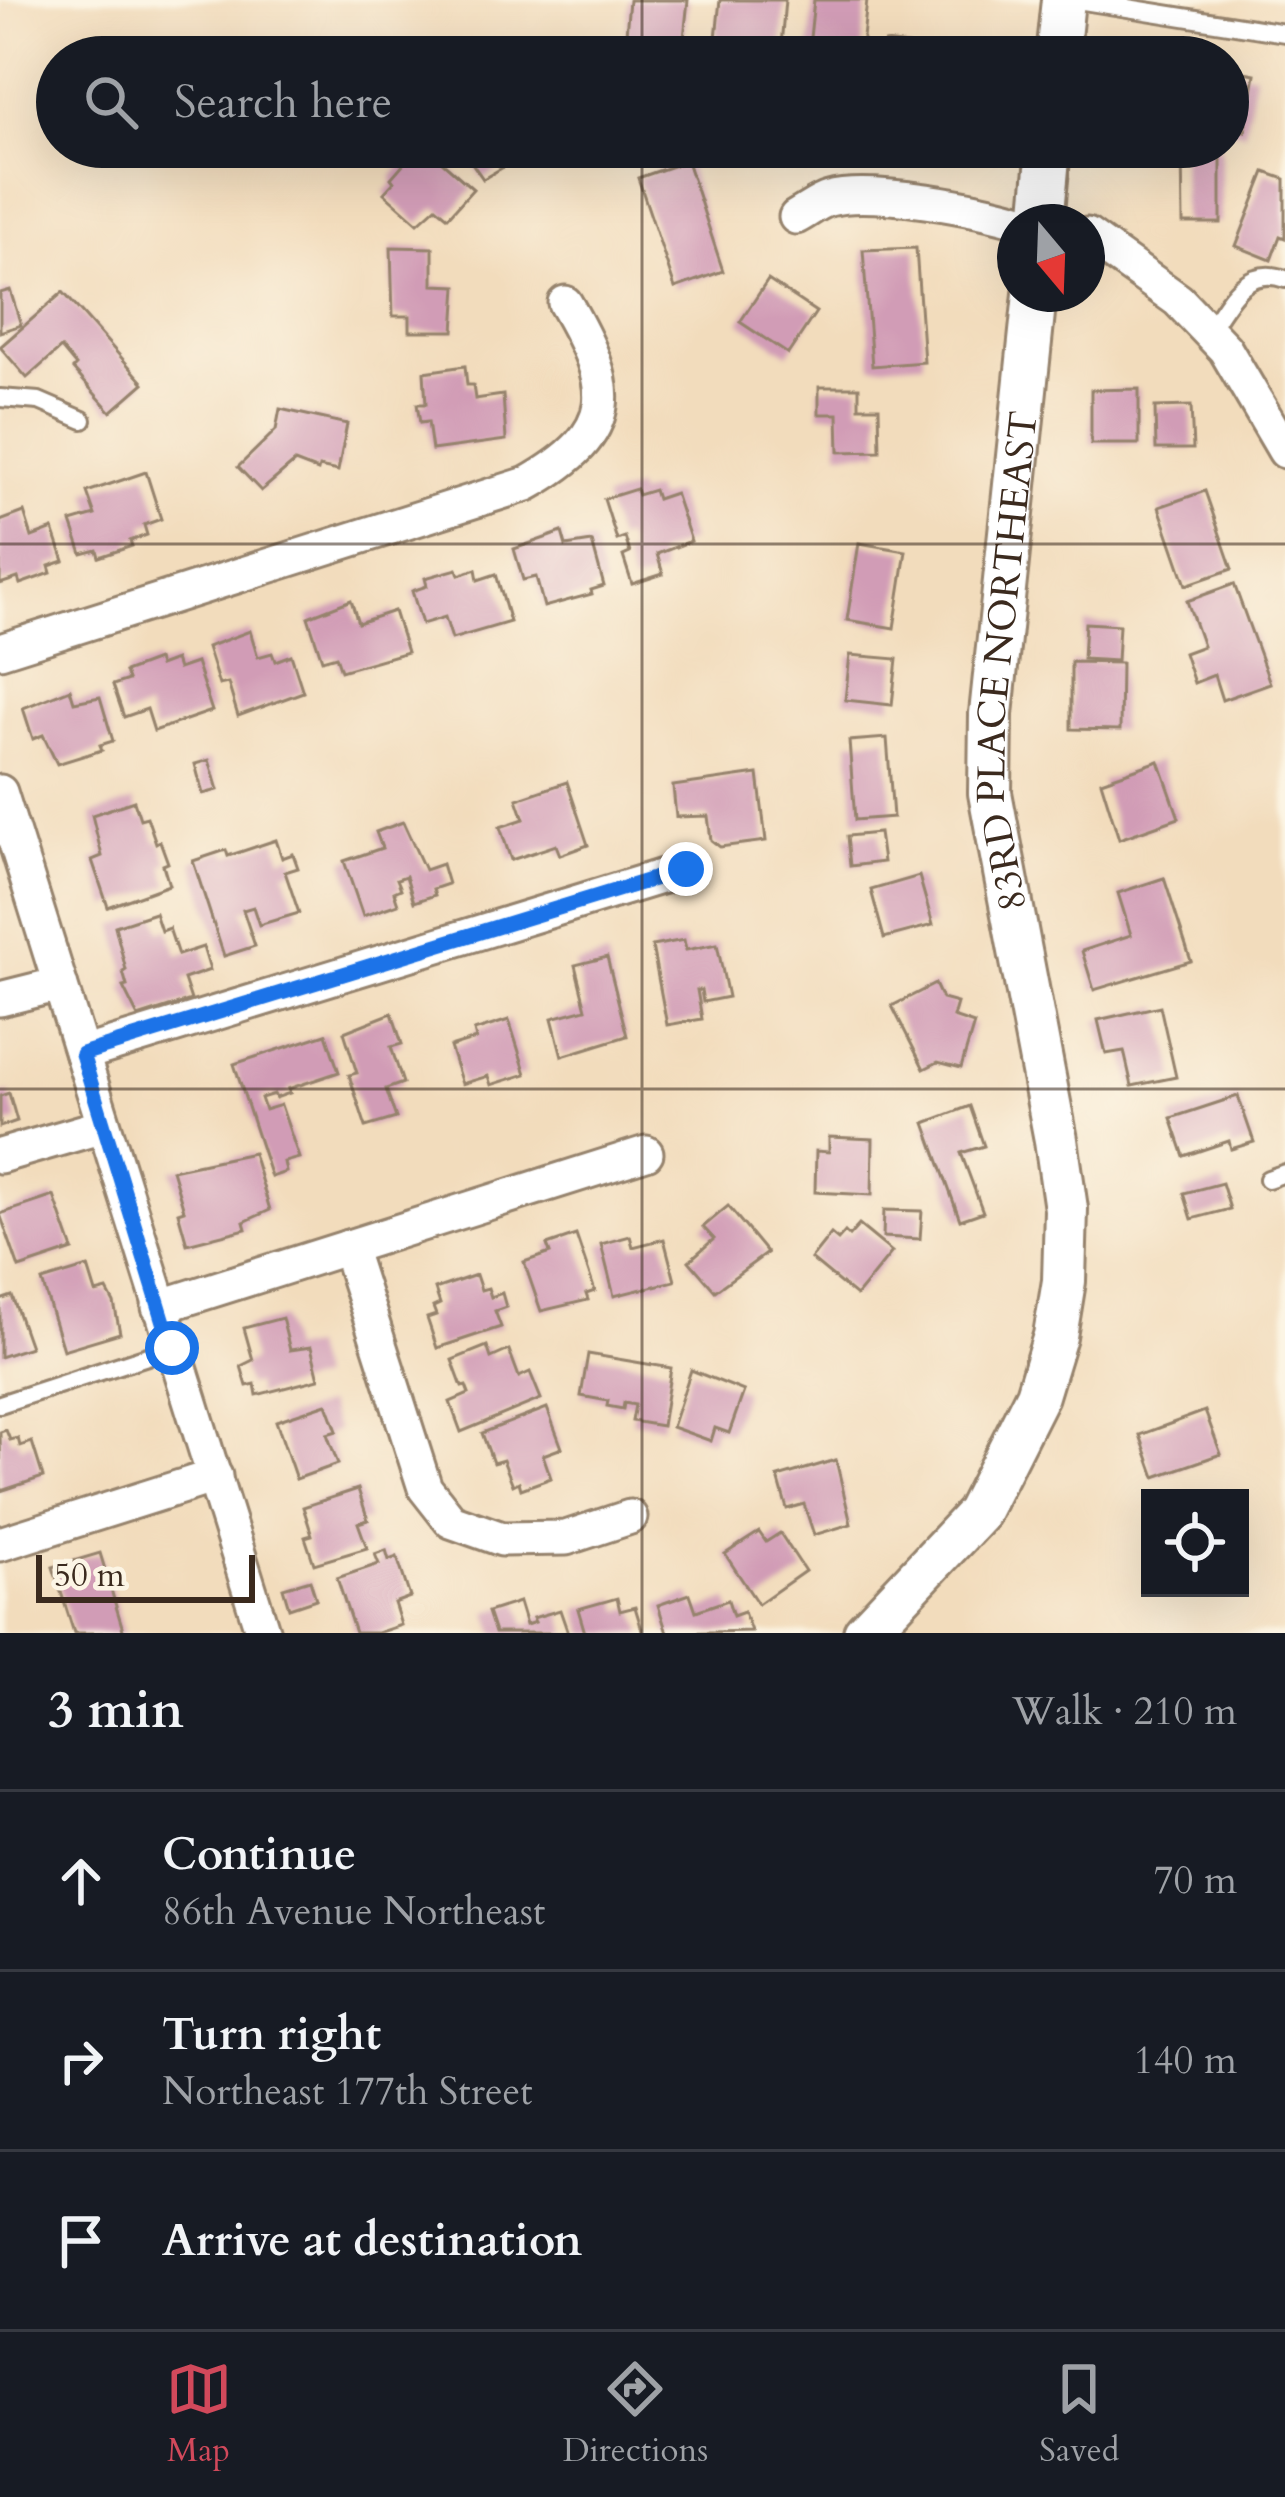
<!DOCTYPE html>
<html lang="en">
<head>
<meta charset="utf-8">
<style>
	body { margin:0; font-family:Cardo,serif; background:#242831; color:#f1f3f6 }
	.controls { position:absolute; right:36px; bottom:36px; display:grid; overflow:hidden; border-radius:0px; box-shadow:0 12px 48px #0002 }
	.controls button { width:108px; height:108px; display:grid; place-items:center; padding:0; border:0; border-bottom:3px solid #363941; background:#171b24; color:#f1f3f6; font:60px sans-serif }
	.compass { position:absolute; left:997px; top:204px; width:108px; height:108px; border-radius:50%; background:#171b24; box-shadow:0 12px 48px #0002; rotate:161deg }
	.scale { position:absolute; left:36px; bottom:30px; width:219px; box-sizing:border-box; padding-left:12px; border:6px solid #3b2a1e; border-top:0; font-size:33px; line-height:42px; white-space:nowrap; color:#3b2a1e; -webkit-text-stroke:9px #fcf5e5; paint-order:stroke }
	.stop { position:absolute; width:36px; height:36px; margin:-27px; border:9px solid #1a73e8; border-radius:50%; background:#fff }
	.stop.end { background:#1a73e8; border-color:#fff; box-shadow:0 3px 12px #0008 }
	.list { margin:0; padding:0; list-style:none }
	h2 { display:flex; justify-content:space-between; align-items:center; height:156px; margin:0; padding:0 48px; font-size:51px }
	h2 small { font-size:39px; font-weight:400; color:#9ea1a6 }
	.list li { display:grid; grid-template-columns:78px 1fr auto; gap:36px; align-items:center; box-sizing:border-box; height:180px; padding:0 48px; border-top:3px solid #363941 }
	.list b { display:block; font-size:45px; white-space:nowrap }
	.list p { margin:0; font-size:39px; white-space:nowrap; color:#9ea1a6 }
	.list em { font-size:39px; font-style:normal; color:#9ea1a6 }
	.icon { flex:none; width:66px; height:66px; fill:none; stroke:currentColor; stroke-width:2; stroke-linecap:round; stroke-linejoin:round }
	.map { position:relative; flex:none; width:1285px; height:1633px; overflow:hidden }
	.search { position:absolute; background:#171b24; box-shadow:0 12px 48px #0002; left:36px; right:36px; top:36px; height:132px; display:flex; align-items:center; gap:30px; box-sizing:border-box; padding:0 42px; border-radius:66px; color:#9ea1a6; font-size:45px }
	.sheet { height:696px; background:#171b24 }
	nav { display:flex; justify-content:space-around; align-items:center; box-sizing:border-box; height:168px; border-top:3px solid #363941; background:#171b24; font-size:33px; color:#9ea1a6 }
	nav a { display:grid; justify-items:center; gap:6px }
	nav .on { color:#d1495b }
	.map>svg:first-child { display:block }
	.building { fill:#d19cb6 }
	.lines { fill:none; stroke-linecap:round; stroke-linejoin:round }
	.service-casing { stroke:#96836d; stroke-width:22 }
	.minor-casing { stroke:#96836d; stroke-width:39 }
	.tertiary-casing { stroke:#96836d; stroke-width:48 }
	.service { stroke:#fff; stroke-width:16 }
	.minor { stroke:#fff; stroke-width:33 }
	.tertiary { stroke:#fff; stroke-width:42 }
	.route { stroke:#1a73e8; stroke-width:15 }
	.grid { fill:none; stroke:#3b2a1e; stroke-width:3; stroke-opacity:0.55 }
	.labels { text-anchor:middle; stroke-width:10; stroke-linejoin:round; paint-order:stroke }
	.street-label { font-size:39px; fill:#3b2a1e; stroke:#fcf5e5 }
</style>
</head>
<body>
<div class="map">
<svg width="1285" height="1633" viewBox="0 0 1285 1633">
	<rect width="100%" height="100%" fill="#fcf5e5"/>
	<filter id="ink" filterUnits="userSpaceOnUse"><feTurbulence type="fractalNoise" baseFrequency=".00833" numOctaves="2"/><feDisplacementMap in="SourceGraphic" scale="24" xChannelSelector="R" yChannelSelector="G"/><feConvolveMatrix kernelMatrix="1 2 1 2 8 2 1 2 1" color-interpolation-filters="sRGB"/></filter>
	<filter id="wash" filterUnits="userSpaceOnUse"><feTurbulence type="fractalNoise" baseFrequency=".004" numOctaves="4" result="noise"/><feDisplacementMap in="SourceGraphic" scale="48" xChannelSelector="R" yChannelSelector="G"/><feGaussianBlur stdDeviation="2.7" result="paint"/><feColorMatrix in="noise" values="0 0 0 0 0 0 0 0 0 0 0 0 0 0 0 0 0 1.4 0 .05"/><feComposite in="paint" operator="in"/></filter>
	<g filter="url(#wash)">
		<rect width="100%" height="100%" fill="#f2dcbc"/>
		<g id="blocks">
			<g class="building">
				<path d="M629,0H688L682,57H624Z"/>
				<path d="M720,0H785L780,57H714Z"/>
				<path d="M814,0H867L861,57H808Z"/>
				<path d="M1228,69L1255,74L1245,132L1228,130Z"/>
				<path d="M418,147H425L473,189L448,217L436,207L418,223L384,193L394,182L391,178Z"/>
				<path d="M461,147H509L517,159L483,179Z"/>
				<path d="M1182,147H1221V223H1183Z"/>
				<path d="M687,161L723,271L675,288L638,178Z"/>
				<path d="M1265,172L1285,179V238L1280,236L1271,260L1236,246Z"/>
				<path d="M391,247L433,248V285L457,286L454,331H410V316H393Z"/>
				<path d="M916,248L924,362L872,366L863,250Z"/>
				<path d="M768,280L816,312L788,354L740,322Z"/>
				<path d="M10,290L21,325L0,332V293Z"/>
				<path d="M63,292L144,383L111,412L73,369L76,366L61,348L27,378L0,347Z"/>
				<path d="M465,366L467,385H473L475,399L503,395L506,440L432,450L428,422L420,423L417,404H426L424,372Z"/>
				<path d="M819,387H859V407H879L880,451L839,452L838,414H819Z"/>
				<path d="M1139,389V444H1091V390Z"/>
				<path d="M1191,406L1193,449H1156L1155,407Z"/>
				<path d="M280,409L347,424L338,471L319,467L318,471L295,462L261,491L238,467L276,430Z"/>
				<path d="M146,472L161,519L144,525L147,535L130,541L132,546L99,557L97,550L82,554L71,522L95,515L87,492Z"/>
				<path d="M636,489L638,495L654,490L657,499L675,493L691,541L657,554L663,574L632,584L623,556L630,553L625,537L617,540L604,499Z"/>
				<path d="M1205,491L1232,569L1186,585L1159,507Z"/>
				<path d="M24,512L32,537L53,529L64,561L49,566L51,573L20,584L18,578L0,584V521Z"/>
				<path d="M562,532L566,546L592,542L604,586L591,590L592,594L544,607L536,577L523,580L514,549Z"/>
				<path d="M859,543L906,551L894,628L847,620Z"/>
				<path d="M457,569L459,575L476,569L478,580L496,574L510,622L452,639L445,617L422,624L412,591L427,586L425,578Z"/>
				<path d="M1234,584L1270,683L1222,700L1214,675L1194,683L1184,653L1203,646L1187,601Z"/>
				<path d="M351,600L358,623L394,611L407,652L341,671L336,656L322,660L308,617Z"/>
				<path d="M1085,623L1119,625L1117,661L1083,659Z"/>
				<path d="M250,631L258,657L272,653L275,661L291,655L303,692L238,716L228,683L219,685L207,647Z"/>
				<path d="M850,655L897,659L892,705L845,700Z"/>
				<path d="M157,660L159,666L175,660L178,669L196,663L212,711L154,731L147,709L124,717L113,685L128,680L125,672Z"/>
				<path d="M1071,662L1121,663L1120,730L1071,729Z"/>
				<path d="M70,689L74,702L100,697L113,741L100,745L102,750L57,764L43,735L33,739L23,708Z"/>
				<path d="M887,738L893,817L855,820L849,741Z"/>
				<path d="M209,760L218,790L203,794L195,764Z"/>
				<path d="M1159,761L1179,818L1119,839L1101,781Z"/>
				<path d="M758,774L766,841L720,847L711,840L708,816L676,817L673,786Z"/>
				<path d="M567,782L588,845L560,855L556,845L511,860L500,827L524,819L517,799Z"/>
				<path d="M134,801L140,819L147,817L156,843L160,841L168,863L163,865L169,885L108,907L92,860L102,856L92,815Z"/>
				<path d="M403,822L425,870L442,864L448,884L433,889L435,895L414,902L406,876L397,879L401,889L394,892L398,904L363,916L344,861L382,848L376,832Z"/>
				<path d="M879,833L883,862L850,866L847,836Z"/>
				<path d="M276,840L282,858L293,854L298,868L285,872L299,913L259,925L253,907L243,910L255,946L224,956L193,861L226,850L228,856Z"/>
				<path d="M919,876L933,925L884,938L871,890Z"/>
				<path d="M1164,878L1191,961L1094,990L1082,951L1131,935L1118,893Z"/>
				<path d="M155,913L161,931L169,928L178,955L203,947L210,970L184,979L191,1000L138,1017L123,987L127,986L123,972L126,970L115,926Z"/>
				<path d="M684,940L686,950L717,944L728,997L703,1002L701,990H697L702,1019L667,1025L652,946Z"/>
				<path d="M607,957L627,1036L562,1056L552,1018L586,1009L575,965Z"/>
				<path d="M935,984L942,999L957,1003L953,1017L974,1024L961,1068L938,1062L924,1069L892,1006Z"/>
				<path d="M1160,1006L1176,1077L1132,1086L1124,1051L1106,1054L1098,1020Z"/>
				<path d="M392,1013L402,1044L391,1047L403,1083L386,1089L396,1118L366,1127L349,1075L357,1073L344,1032Z"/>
				<path d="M509,1020L526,1074L491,1085L488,1076L462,1084L450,1047L476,1039L474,1031Z"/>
				<path d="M326,1034L339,1072L288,1089L290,1093L276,1098L274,1094L261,1098L265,1110L281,1105L299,1158L284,1162L286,1172L271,1177L234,1064Z"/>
				<path d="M9,1093L17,1121L0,1127V1096Z"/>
				<path d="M1238,1096L1254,1142L1231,1149L1229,1141L1184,1156L1171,1118Z"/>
				<path d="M970,1106L984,1146L961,1153L983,1212L960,1220L925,1123Z"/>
				<path d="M829,1137L873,1139L872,1195L815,1192L816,1151L829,1152Z"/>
				<path d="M253,1153L270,1210L244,1222L246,1229L187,1244L178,1212L184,1210L172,1170Z"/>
				<path d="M1222,1183L1230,1209L1192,1219L1184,1193Z"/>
				<path d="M54,1196L73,1250L19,1268L0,1214Z"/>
				<path d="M728,1206L767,1253L715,1291L689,1261L714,1239L703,1227Z"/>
				<path d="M884,1210L922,1211L920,1239L883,1237Z"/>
				<path d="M859,1225L892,1252L856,1296L811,1259L831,1234L838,1240L845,1232L849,1236Z"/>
				<path d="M576,1235L595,1291L586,1294L588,1300L541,1311L524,1262L550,1253L547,1245Z"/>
				<path d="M630,1236L633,1247L664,1239L675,1281L614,1296L601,1244Z"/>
				<path d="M88,1267L96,1293L107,1290L114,1303L120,1333L63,1350L42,1281Z"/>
				<path d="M476,1275L481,1290L488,1288L491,1297L502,1293L506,1307L495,1311L501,1327L437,1348L427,1318L436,1315L433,1307L440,1304L435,1289Z"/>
				<path d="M12,1296L30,1347L0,1357V1300Z"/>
				<path d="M282,1318L290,1350L311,1347L319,1379L257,1395L255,1384L247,1386L241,1366L253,1360L244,1328Z"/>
				<path d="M487,1346L491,1358L509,1350L519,1377L530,1372L541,1399L461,1432L450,1402L469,1394L466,1386L462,1387L452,1360Z"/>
				<path d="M588,1354L671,1368L662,1426L632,1421L635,1405L624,1403L623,1409L607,1406L608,1401L581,1396Z"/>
				<path d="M691,1370L744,1391L729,1433L715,1428L711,1441L672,1427Z"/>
				<path d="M327,1404L337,1431L327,1434L338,1464L296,1479L276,1421Z"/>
				<path d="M547,1408L562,1448L543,1455L551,1478L521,1489L519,1482L513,1485L503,1460L493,1463L482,1433Z"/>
				<path d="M1205,1411L1221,1454L1155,1477L1140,1435Z"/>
				<path d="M6,1430L10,1440L18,1438L20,1446L32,1442L43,1477L1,1491L0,1432Z"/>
				<path d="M836,1460L851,1524L814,1535L804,1504L787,1509L778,1477Z"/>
				<path d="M358,1489L368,1520L358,1523L367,1548L314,1564L305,1537L312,1535L303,1507Z"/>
				<path d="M759,1532L766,1542L780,1533L805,1571L758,1604L725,1554Z"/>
				<path d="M386,1550L389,1560L397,1557L410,1597L394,1603L401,1625L377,1633H355L337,1578L379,1564L375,1554Z"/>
				<path d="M100,1553L124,1633H74L53,1567Z"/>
				<path d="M310,1580L316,1599L289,1608L283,1588Z"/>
				<path d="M690,1594L696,1611L728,1600L733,1616L744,1612L751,1631L667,1633L658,1605Z"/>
				<path d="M617,1598L620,1611L635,1607L643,1633H585L578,1609Z"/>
				<path d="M519,1602L526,1625L535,1622L533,1618L560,1610L568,1633H495L488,1612Z"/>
			</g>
		</g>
	</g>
	<g filter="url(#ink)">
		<use href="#blocks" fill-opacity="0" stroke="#96836d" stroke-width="3"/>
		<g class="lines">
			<defs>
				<g id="service">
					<path d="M1077,0L1285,33"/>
					<path d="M888,52L925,57"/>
					<path d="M1208,332C1227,304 1245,264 1285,279"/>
					<path d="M0,398L39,401L83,420"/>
					<path d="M1268,1179L1285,1173"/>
					<path d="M0,1404L172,1348"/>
				</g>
				<g id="minor">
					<path d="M796,217C806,212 818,202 829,199C871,187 982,209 1025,222"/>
					<path d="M1087,235L1178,300L1225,349L1285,451"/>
					<path d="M0,651L527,484C621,431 615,389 565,303"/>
					<path d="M0,792L263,1633"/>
					<path d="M0,999L60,984"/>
					<path d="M82,1054L686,869"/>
					<path d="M0,1156L103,1126"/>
					<path d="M348,1247L425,1488L451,1521L502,1539L566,1538L630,1517"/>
					<path d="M159,1307L646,1153"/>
					<path d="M0,1544L215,1476"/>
				</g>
				<g id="tertiary">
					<path d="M1057,57L1063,0"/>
					<path d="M1042,222L1049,147"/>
					<path id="s1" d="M865,1633L977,1514L1037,1395L1055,1336L1064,1281L1066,1209L1056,1140L990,793L991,714L1035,294"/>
				</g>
			</defs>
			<use href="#service" class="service-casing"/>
			<use href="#minor" class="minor-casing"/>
			<use href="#tertiary" class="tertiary-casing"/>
			<use href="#service" class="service"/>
			<use href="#minor" class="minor"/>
			<use href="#tertiary" class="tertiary"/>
		</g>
	</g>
	<g class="lines" filter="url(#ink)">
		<path class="route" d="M172,1348L82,1054L686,869"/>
	</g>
	<path class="grid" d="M642,0V57M642,147V1633M0,544H1285M0,1089H1285"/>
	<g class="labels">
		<g class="street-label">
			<text dy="14" stroke="none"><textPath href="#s1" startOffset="1041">83RD PLACE NORTHEAST</textPath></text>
		</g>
	</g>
</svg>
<div class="controls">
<button><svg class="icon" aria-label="locate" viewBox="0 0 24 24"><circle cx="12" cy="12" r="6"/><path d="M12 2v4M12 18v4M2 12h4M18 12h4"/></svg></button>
</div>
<svg class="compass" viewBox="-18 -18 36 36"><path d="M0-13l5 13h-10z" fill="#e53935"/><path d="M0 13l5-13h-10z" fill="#9ea1a6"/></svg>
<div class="scale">50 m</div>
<div class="stop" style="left:172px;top:1348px"></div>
<div class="stop end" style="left:686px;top:869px"></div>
<div class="search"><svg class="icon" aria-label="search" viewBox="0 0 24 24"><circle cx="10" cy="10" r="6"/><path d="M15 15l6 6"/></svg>Search here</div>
</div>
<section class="sheet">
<h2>3 min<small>Walk · 210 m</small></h2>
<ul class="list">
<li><svg class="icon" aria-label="ahead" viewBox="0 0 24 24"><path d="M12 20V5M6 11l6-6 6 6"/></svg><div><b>Continue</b><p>86th Avenue Northeast</p></div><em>70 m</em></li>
<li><svg class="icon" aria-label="right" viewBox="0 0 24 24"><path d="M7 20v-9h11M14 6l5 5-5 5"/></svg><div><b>Turn right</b><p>Northeast 177th Street</p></div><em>140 m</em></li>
<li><svg class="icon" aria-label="arrive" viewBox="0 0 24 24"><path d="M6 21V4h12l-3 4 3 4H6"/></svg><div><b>Arrive at destination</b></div></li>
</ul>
</section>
<nav>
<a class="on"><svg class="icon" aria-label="map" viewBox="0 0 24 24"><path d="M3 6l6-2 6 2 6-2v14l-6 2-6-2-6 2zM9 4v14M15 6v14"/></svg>Map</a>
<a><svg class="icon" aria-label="directions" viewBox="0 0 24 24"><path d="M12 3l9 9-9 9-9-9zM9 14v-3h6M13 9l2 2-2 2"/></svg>Directions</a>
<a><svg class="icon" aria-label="saved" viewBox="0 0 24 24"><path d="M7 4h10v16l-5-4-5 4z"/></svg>Saved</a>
</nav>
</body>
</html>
